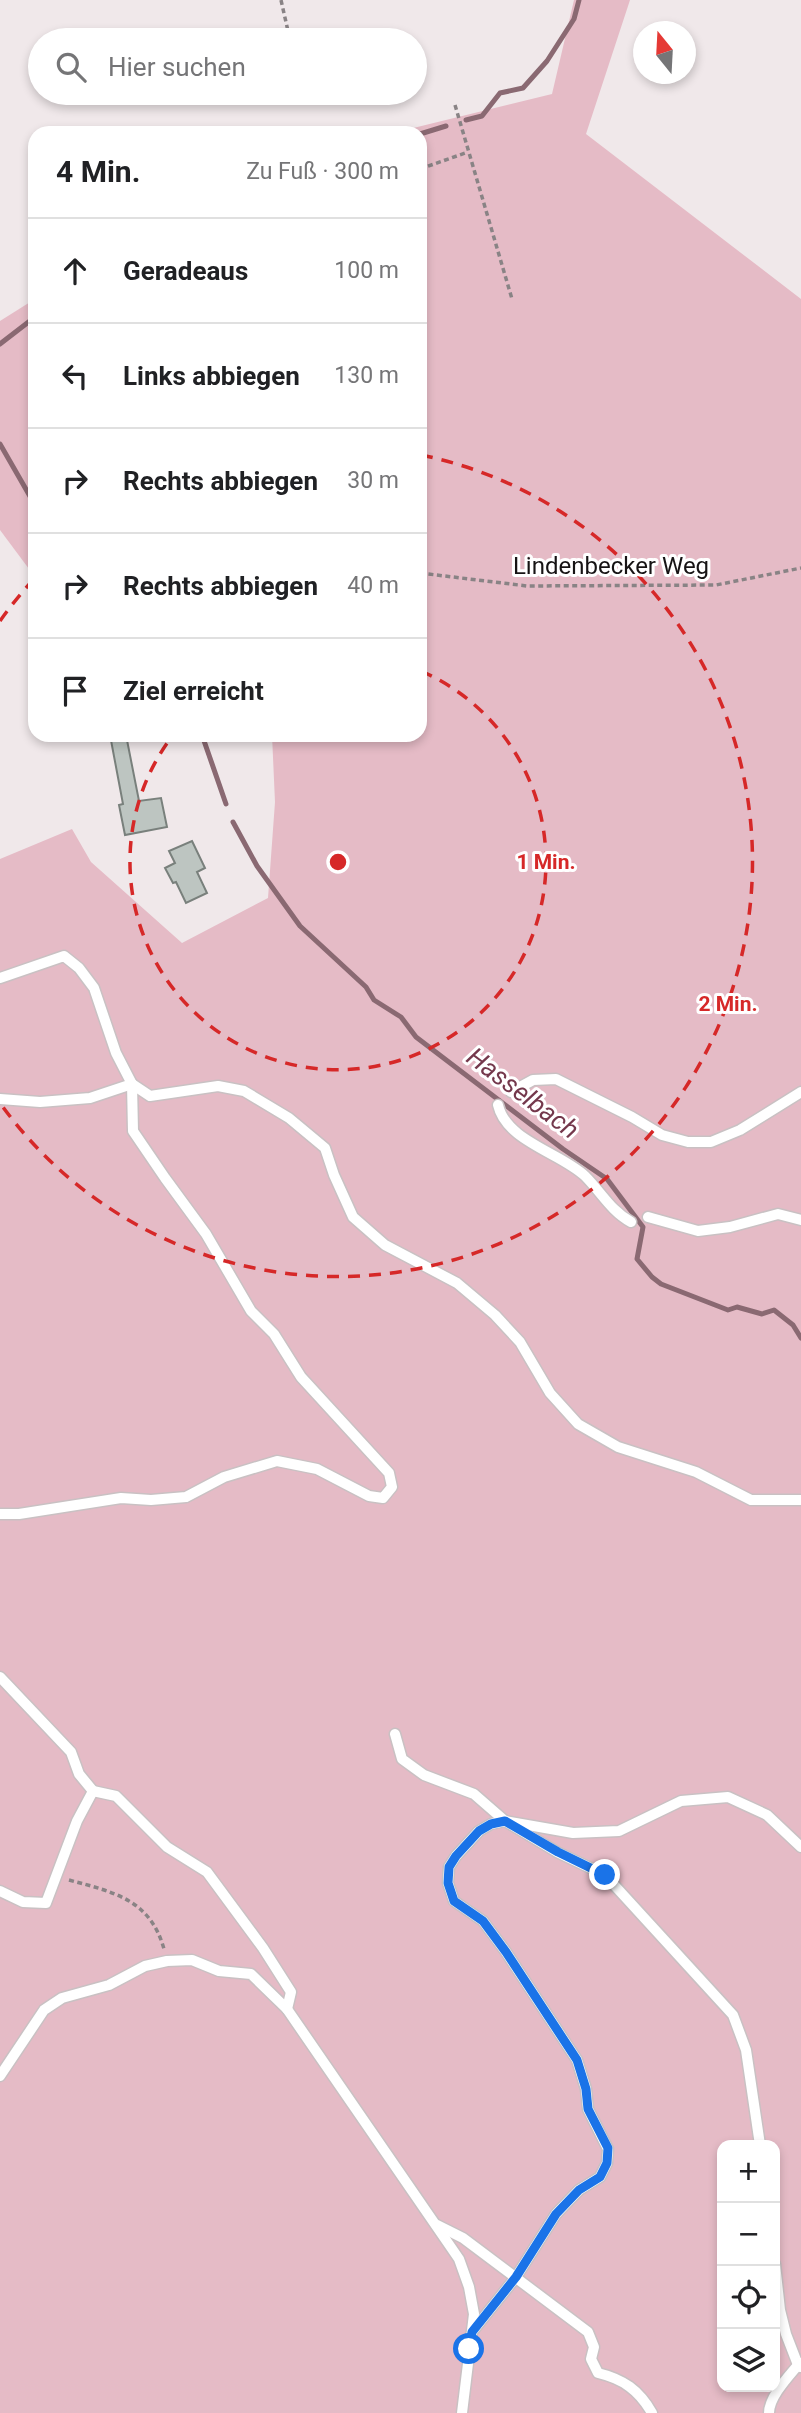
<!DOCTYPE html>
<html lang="de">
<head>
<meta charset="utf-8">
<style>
	body { margin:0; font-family:Roboto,sans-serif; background:#f6f6f6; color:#202124 }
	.controls { position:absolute; right:21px; bottom:21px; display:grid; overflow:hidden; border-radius:14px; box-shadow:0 4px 10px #0003 }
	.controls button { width:63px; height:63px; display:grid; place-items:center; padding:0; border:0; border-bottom:2px solid #e0e0e0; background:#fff; color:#202124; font:35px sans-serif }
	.compass { position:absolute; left:633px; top:21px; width:63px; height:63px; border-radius:50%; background:#fff; box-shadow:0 4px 10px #0003; rotate:342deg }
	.stop { position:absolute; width:21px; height:21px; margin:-16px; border:5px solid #1a73e8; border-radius:50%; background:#fff }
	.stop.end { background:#1a73e8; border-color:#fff; box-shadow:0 2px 7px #0008 }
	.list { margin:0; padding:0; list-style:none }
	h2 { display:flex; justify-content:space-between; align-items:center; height:91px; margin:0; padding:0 28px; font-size:30px }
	h2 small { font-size:23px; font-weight:400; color:#757577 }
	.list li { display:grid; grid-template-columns:46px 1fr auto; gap:21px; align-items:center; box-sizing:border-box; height:105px; padding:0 28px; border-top:2px solid #e0e0e0 }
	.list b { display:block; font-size:26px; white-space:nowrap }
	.list em { font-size:23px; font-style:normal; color:#757577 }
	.icon { flex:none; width:38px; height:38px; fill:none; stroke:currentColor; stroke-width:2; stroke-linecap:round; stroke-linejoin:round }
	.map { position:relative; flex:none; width:801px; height:2413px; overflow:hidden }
	.search { position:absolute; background:#fff; box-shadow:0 4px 10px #0003; left:28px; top:28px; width:399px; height:77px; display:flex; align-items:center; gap:18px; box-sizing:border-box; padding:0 24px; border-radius:38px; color:#757577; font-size:26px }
	.panel { position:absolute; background:#fff; box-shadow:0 4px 10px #0003; left:28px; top:126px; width:399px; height:616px; border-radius:21px }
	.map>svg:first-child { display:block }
	.green { fill:#e5bbc6; fill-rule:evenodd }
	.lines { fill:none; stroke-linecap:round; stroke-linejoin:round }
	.stream { stroke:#8a6972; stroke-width:5 }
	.building { fill:#bdc5c1; stroke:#79807c; stroke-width:2 }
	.lane-casing { stroke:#c9c1c3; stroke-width:13 }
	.path { stroke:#898385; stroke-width:3.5; stroke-dasharray:5 3.5; stroke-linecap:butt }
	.lane { stroke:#fff; stroke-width:10 }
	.route { stroke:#1a73e8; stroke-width:9 }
	.ring { fill:none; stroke:#d62828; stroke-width:3.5; stroke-dasharray:12 9 }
	.labels { text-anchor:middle; stroke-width:6; stroke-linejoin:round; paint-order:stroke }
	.street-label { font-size:24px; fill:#161314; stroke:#fff }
	.water-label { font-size:26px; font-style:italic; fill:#74384c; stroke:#fff }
	.centre { fill:#d62828; stroke:#fff; stroke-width:3.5 }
	.ring-label { font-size:21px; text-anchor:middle; font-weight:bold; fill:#d62828; stroke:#fff; stroke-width:6; stroke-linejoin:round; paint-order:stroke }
</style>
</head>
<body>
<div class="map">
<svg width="801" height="2413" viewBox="0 0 801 2413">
	<rect width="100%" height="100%" fill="#f0e8ea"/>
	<g class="green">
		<path d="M574,0H630L586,134L801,299V2413H0V859L72,829L91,862L182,943L268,898L275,802L272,735H420V133H393L552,94ZM722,2145H775V2387H722Z"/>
		<path d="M35,299V577L0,530V321Z"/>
	</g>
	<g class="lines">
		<g class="stream">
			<path d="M466,120L482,116L500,93L523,88L547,61L574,19L579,0"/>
			<path d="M420,134L446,126"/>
			<path d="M0,344L35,317"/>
			<path d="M0,444L35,505"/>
			<path d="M202,735L226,804"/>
			<path d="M233,822L257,866L300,926L366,987L374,1000L401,1017L416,1037L563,1149L607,1179L643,1227L637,1259L652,1277L661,1284L728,1310L737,1307L762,1314L774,1310L793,1325L801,1338"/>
		</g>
	</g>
	<g class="building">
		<path d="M110,735H126L139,801L161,798L167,827L125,835L119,805L123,804Z"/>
		<path d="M192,841L205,868L197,872L207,893L186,903L176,882L173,883L165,868L175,863L169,851Z"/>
	</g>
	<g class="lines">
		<defs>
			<g id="lane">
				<path d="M0,978L64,956L79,968L94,988L116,1053L132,1084L133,1131L165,1178L206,1234L251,1311L274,1334L301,1377L389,1473L392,1487L383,1498L369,1496L317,1469L277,1461L224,1477L186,1497L151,1500L121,1498L19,1514H0"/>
				<path d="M132,1084L150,1096L218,1086L244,1091L289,1118L325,1148L334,1175L353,1217L385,1245L457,1283L495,1315L520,1342L550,1393L578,1424L618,1447L696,1472L751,1500H801"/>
				<path d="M511,1092L533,1080L556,1079L632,1117L662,1135L688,1142H711L740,1130L801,1092"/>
				<path d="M0,1099L40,1102L90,1098L132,1084"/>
				<path d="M498,1105C506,1141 561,1153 585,1176C601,1192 611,1211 631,1222"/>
				<path d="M648,1217L698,1231L730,1227L778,1214L801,1220"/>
				<path d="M0,1677L71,1752L79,1774L93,1791L77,1821L46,1903L23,1902L0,1891"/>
				<path d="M395,1734L402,1759L424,1775L474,1794L505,1821L557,1852L605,1875L733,2015L746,2050L760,2145"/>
				<path d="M93,1791L116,1796L167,1847L207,1872L263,1948L291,1992L287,2009"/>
				<path d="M0,2076L44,2010L62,1998L109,1985L145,1966L167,1961L192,1960L219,1971L251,1974L287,2009L459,2259L469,2287L474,2314L462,2413"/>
				<path d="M437,2225L463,2238L588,2332L594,2347L591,2359L598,2373C623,2379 639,2390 652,2413"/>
				<path d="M775,2264L780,2310L786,2334L798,2365L801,2363"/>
				<path d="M472,2332L516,2277L556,2214L579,2190L600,2177L607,2163L608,2149L588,2109L586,2089L577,2060L506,1952L483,1921L454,1901L448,1883L449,1867L456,1856L479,1831L491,1824L505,1821L573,1833L619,1831L681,1801L728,1797L767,1815L801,1847"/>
				<path d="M769,2413C769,2397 788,2377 798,2365L801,2367"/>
			</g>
		</defs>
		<use href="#lane" class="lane-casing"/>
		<g class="path">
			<path d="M281,0L290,40"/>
			<path d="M455,105L512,299"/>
			<path d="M420,169L468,152"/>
			<path d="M420,573L527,586L716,585L801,568"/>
			<path d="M69,1880C113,1892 150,1899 164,1949"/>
		</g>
		<use href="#lane" class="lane"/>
	</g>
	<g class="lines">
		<path class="route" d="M469,2349L472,2332L516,2277L556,2214L579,2190L600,2177L607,2163L608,2148L588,2109L586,2089L577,2060L506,1952L483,1921L454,1901L448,1883L449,1867L456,1856L479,1831L491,1824L505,1821L558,1852L605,1875"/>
	</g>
	<g class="ring">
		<path d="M421 671A208 208 0 1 1 173 735"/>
		<path d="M0 621A415 415 0 0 1 34 579M421 455A415 415 0 1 1 0 1103"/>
	</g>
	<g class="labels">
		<g class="street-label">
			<text x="611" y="574">Lindenbecker Weg</text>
		</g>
		<g class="water-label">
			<text transform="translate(523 1093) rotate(37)" y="9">Hasselbach</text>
		</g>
	</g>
	<circle cx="338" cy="862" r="10" class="centre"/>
	<g class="ring-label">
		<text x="546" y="869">1 Min.</text>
		<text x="728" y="1011">2 Min.</text>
	</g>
</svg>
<div class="controls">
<button>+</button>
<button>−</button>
<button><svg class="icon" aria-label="locate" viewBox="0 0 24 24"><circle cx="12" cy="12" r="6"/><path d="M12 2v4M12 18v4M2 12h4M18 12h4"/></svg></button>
<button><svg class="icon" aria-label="layers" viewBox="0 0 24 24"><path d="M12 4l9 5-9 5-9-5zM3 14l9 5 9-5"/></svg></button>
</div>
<svg class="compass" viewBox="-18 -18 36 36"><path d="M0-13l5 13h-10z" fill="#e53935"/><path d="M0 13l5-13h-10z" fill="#757577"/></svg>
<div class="stop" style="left:469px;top:2349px"></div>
<div class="stop end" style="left:605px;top:1875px"></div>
<div class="search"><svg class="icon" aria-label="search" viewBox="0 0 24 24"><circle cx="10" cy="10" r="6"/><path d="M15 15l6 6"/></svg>Hier suchen</div>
<section class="panel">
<h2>4 Min.<small>Zu Fuß · 300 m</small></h2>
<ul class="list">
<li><svg class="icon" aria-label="ahead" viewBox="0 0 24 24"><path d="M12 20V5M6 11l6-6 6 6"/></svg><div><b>Geradeaus</b></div><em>100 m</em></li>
<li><svg class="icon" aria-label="left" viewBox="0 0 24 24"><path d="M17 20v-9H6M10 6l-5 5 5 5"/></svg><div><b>Links abbiegen</b></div><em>130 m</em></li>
<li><svg class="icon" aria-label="right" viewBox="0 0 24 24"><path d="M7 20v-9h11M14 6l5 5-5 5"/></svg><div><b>Rechts abbiegen</b></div><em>30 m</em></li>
<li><svg class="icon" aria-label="right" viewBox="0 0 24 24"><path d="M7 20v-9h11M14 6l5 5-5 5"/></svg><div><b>Rechts abbiegen</b></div><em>40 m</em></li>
<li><svg class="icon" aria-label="arrive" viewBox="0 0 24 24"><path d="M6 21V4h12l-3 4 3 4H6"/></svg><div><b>Ziel erreicht</b></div></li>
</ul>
</section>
</div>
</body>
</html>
